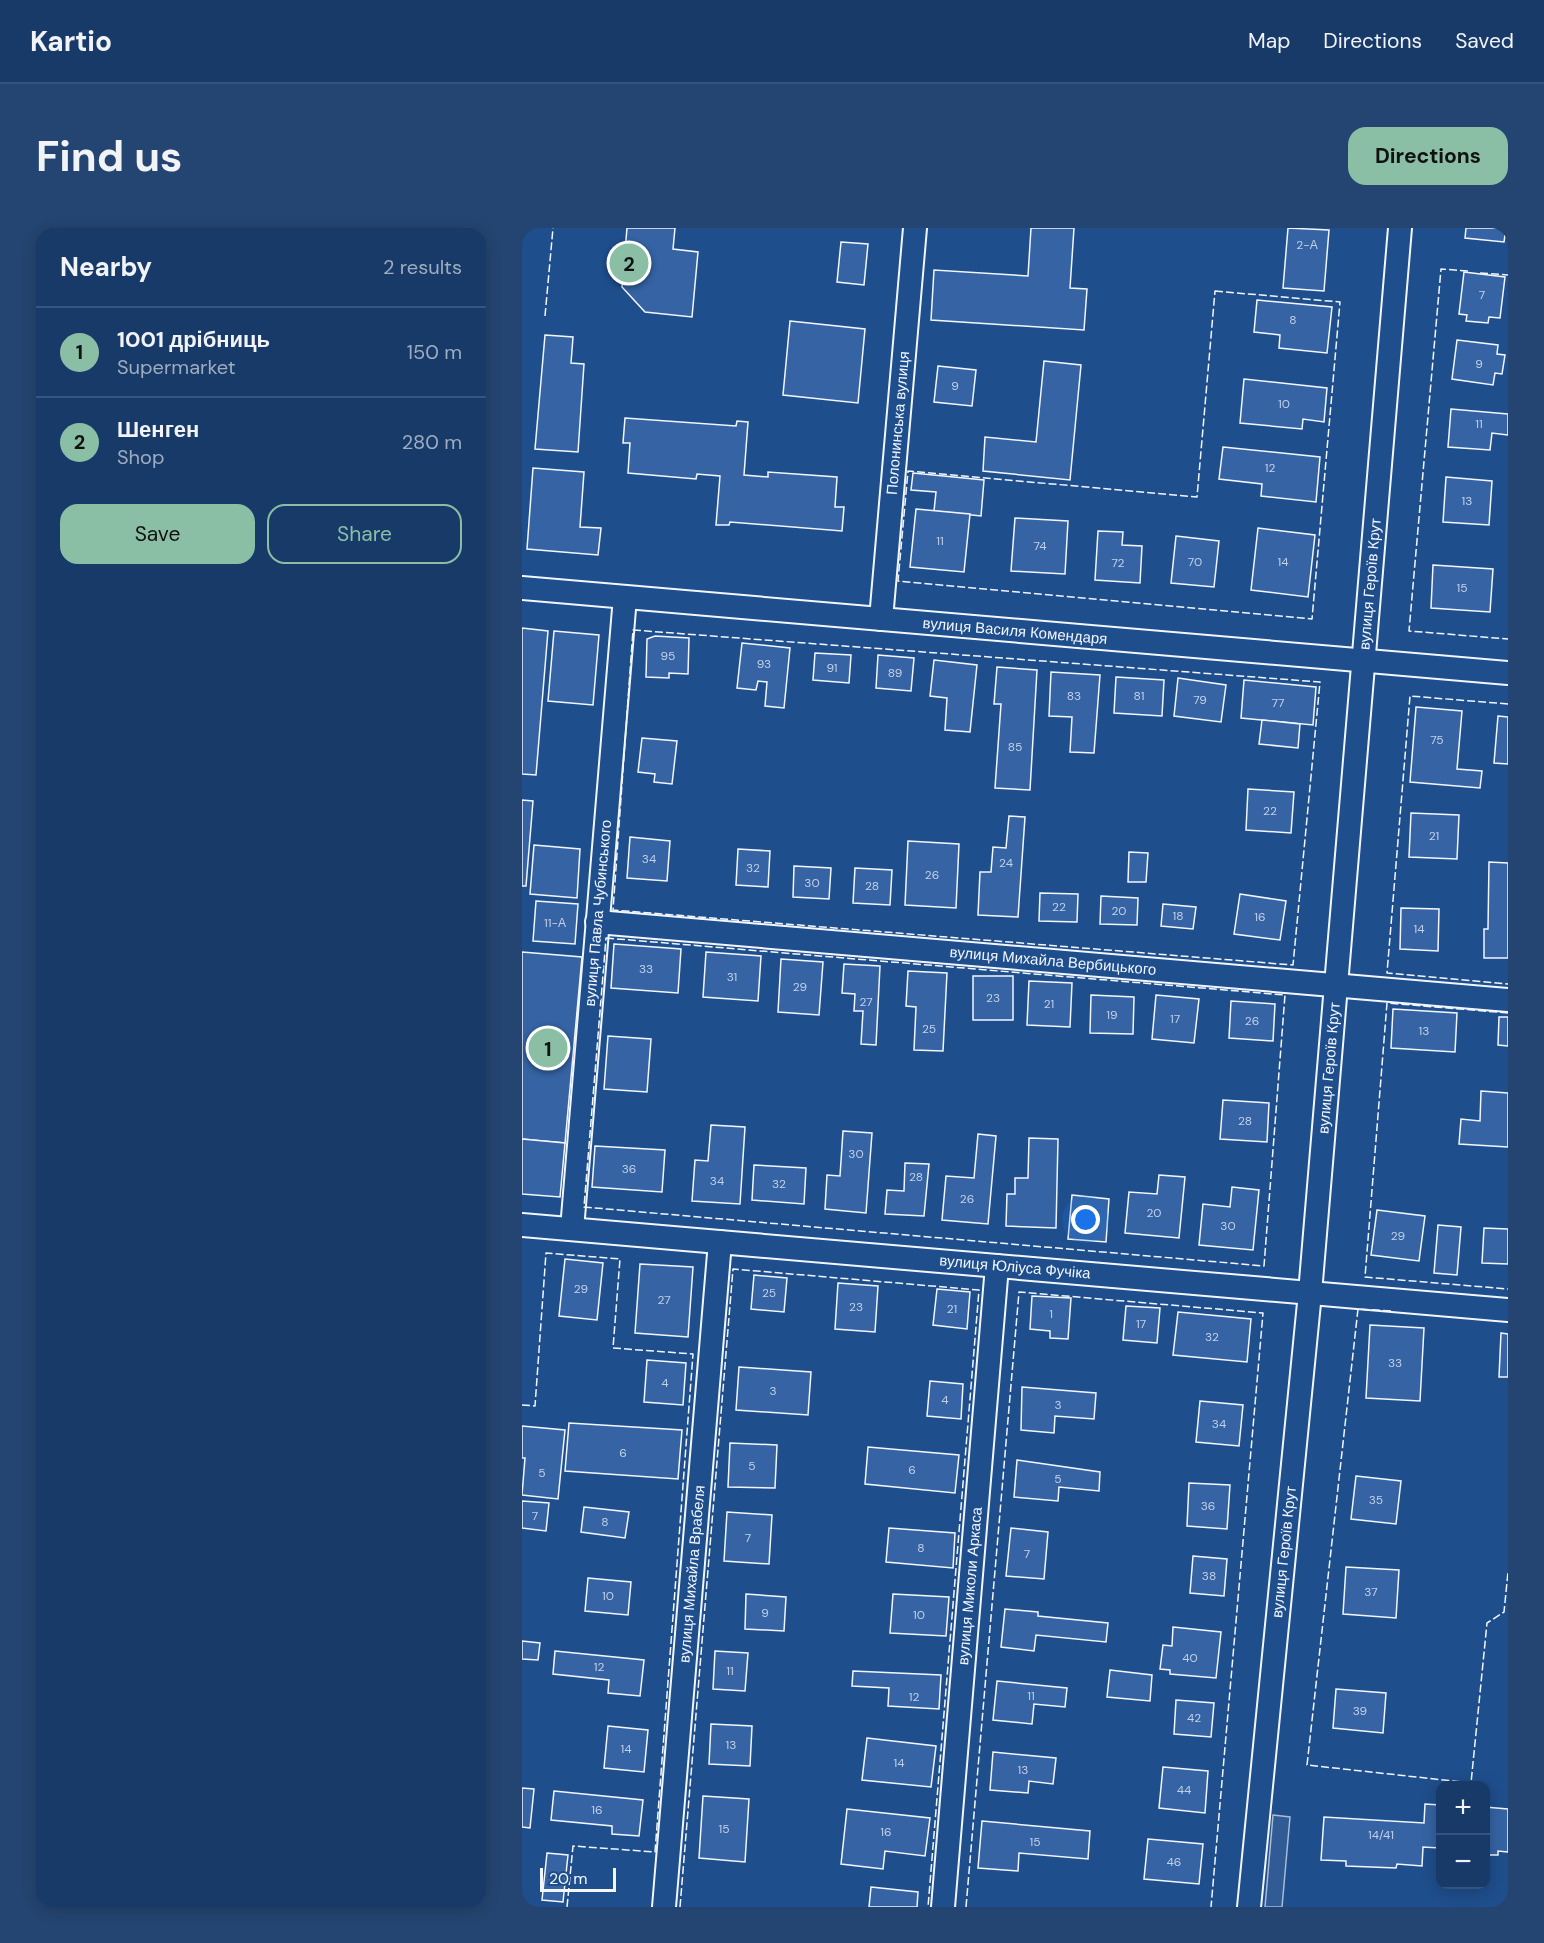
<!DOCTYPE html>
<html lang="en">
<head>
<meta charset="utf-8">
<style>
	body { margin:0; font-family:"DM Sans",sans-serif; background:#244571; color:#f1f3f6 }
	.controls { position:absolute; right:18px; bottom:18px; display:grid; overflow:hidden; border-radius:12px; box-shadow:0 3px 15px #0003 }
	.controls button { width:54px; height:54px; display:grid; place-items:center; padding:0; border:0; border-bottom:2px solid #36547d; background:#173a69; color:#f1f3f6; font:30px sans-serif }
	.scale { position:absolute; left:18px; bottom:15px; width:76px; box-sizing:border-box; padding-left:6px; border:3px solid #f2f6ff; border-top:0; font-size:16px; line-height:21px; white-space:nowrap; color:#f2f6ff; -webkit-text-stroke:4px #1f4e8c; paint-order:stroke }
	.you { position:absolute; left:564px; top:992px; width:21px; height:21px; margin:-15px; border:4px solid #fff; border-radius:50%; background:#1a73e8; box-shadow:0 0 0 9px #1a73e833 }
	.badge { display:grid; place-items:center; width:39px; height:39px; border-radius:50%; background:#8abfa5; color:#111; font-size:20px; font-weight:700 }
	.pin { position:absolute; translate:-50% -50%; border:3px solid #fff; box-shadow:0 2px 6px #0006 }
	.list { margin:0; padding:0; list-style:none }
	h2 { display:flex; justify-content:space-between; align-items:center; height:78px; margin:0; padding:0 24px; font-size:26px }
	h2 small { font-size:20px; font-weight:400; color:#9eadc0 }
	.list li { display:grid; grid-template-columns:39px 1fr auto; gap:18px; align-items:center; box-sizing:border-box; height:90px; padding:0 24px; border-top:2px solid #36547d }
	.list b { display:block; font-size:22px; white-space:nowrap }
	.list p { margin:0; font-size:20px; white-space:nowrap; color:#9eadc0 }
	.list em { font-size:20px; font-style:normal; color:#9eadc0 }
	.actions { display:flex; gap:12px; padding:18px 24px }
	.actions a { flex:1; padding:14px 0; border:2px solid #8abfa5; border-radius:18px; text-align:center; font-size:21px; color:#8abfa5 }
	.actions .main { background:#8abfa5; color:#111 }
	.map { position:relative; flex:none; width:986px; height:1679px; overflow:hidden; border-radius:18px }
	header { display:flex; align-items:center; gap:36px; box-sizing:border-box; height:84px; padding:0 30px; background:#173a69; border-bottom:2px solid #36547d }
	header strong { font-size:28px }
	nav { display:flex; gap:33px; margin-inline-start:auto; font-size:21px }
	.intro { display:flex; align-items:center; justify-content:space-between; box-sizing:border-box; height:144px; padding:0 36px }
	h1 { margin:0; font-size:42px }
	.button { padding:15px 27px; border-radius:18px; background:#8abfa5; color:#111; font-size:21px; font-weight:700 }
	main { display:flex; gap:36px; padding:0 36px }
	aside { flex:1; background:#173a69; border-radius:18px; box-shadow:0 3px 15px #0003 }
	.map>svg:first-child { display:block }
	.built { fill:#305b95; stroke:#a8bbd7; stroke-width:1.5 }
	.building { fill:#3563a3; stroke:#f2f6ff; stroke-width:1.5 }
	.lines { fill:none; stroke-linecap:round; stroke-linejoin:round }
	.minor-casing { stroke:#f2f6ff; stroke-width:26 }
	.minor { stroke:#1f4e8c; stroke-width:22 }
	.fence { stroke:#f2f6ff; stroke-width:1.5; stroke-dasharray:8 3; stroke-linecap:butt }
	.labels { text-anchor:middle; stroke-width:4.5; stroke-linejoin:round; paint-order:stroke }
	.number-label { font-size:12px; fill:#c3d1e8 }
	.street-label { font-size:15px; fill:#f2f6ff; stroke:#1f4e8c }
</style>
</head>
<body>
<header>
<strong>Kartio</strong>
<nav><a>Map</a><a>Directions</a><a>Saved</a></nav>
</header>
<div class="intro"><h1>Find us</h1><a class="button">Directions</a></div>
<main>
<aside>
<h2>Nearby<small>2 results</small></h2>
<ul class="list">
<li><span class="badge">1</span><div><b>1001 дрібниць</b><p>Supermarket</p></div><em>150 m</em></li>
<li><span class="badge">2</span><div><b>Шенген</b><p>Shop</p></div><em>280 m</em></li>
</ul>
<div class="actions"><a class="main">Save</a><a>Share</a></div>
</aside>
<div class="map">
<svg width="986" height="1679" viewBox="0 0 986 1679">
	<rect width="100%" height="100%" fill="#1f4e8c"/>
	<path class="built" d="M751,1587L768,1589L760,1679H743Z"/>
	<g class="building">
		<path d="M105,0H153L151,21L176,24L170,89L123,84L100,59Z"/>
		<path d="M509,0H552L548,60L565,61L562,102L409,92L412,42L506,48Z"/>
		<path d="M766,0L807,2L802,63L761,60Z"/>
		<path d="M944,0H984L982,14L943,10Z"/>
		<path d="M319,14L346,16L342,57L315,54Z"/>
		<path d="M942,44L983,49L978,90L967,89L966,95L944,93L945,87L937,86Z"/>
		<path d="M735,72L810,79L805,125L757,120L758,107L732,104Z"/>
		<path d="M268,93L343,101L336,175L261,167Z"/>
		<path d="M23,107L51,109L49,135L62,136L56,224L13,221Z"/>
		<path d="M935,112L976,117L975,126L983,127L980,146L973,145L971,157L930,151Z"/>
		<path d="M522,133L559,137L548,252L461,243L463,209L514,214Z"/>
		<path d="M416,138L454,142L450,178L412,174Z"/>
		<path d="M722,151L805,160L802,194L781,191L780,201L718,195Z"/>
		<path d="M929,181L986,186V207L970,205L968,222L926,219Z"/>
		<path d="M103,190L214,198L215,193L226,194L222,247L246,249V244L315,249L313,279H322L320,303L208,294L207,297H194L198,248L175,246L174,251L106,245L108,215H101Z"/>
		<path d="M701,219L798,229L794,274L739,268L740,256L697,251Z"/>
		<path d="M11,240L62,244L58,299L79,300L76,327L5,321Z"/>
		<path d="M391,245L462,252L459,288L412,283L414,264L389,262Z"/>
		<path d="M924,249L970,253L967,297L921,294Z"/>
		<path d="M394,281L448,286L442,344L388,339Z"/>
		<path d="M493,290L546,293L543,346L489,343Z"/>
		<path d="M736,300L793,307L786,369L729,362Z"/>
		<path d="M576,303L601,304L600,317L620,318L618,355L573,352Z"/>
		<path d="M654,308L697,313L692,359L649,355Z"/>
		<path d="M911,337L971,341L968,384L909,380Z"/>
		<path d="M0,400L26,403L14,547L0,546Z"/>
		<path d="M32,403L77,407L71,477L26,473Z"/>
		<path d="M133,408L167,410L166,446L147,445V450L124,449L125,411Z"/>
		<path d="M220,415L268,420L262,480L243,478L245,454L236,453L234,462L215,460Z"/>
		<path d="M293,425L329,427L327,455L291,452Z"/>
		<path d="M356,427L392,430L389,463L354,460Z"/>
		<path d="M412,432L455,437L448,504L423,502L425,470L408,468Z"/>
		<path d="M475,439L515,442L508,562L473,560L479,476H472Z"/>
		<path d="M529,444L578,447L572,525L548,524L550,489L527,488Z"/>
		<path d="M594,449L642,452L640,488L592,485Z"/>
		<path d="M656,450L704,457L699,494L652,488Z"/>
		<path d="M722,452L794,459L791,497L719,490Z"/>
		<path d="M894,479L940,483L935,541L960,543L958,560L888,554Z"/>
		<path d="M976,488L986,489V536L972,535Z"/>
		<path d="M740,492L778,496L776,520L737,516Z"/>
		<path d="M120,510L155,513L150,556L132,554L133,546L116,544Z"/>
		<path d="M726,561L772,564L769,605L724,602Z"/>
		<path d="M0,572L11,573L4,658H0Z"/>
		<path d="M889,585L937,587L935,631L887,629Z"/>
		<path d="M487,588L503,589L496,689L456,687L458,644H469L471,619L484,620Z"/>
		<path d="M108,609L148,613L145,653L105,650Z"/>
		<path d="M386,613L437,616L434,680L383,677Z"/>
		<path d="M12,617L58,621L55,670L8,666Z"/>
		<path d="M216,621L248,623L246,659L214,657Z"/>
		<path d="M607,624L626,625L624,654H606Z"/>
		<path d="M967,634L986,635V730H962V701H966Z"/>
		<path d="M272,638L309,640L307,671L271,669Z"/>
		<path d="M333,640L370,642L368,677L331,675Z"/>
		<path d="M518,665L556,666L555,694L517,693Z"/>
		<path d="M718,666L764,673L758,712L712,706Z"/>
		<path d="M579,668L616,670L615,697L578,696Z"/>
		<path d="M14,673L56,676L53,716L11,713Z"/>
		<path d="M641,676L674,679L671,701L639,698Z"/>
		<path d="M879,680L917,681L916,723L878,721Z"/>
		<path d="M92,716L159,721L156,765L89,760Z"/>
		<path d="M0,724L60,729L43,915L0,911Z"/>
		<path d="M184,724L239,728L236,773L181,769Z"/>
		<path d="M259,731L301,734L297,787L256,784Z"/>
		<path d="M322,736L358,738L354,817L339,816L341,783H332L333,766L320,765Z"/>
		<path d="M386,743L425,745L421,823L392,822L394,779L384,778Z"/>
		<rect x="451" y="748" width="40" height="44"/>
		<path d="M507,753L550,755L548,799L505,797Z"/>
		<path d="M569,767L612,769L611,806L568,805Z"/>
		<path d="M634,767L677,771L672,815L630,811Z"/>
		<path d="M709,773L753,776L751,813L707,810Z"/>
		<path d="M871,781L935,785L933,824L869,820Z"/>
		<path d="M977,789H986V818L976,817Z"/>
		<path d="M86,808L129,811L125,864L82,861Z"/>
		<path d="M959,863L986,865V919L937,916L939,891L958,893Z"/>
		<path d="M701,872L747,875L745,914L698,911Z"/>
		<path d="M189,897L223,899L218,976L170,973L173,932L186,933Z"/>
		<path d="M321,903L350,905L344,985L303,981L305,947L318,948Z"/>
		<path d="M456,906L474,908L466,996L420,992L424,948L452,950Z"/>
		<path d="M507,910L536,911L534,1000L484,998L485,966H493V950H506Z"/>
		<path d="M0,911L43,915L38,969L0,966Z"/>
		<path d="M73,918L143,922L140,964L70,959Z"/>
		<path d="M383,935L407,936L402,988L363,986L365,962L382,963Z"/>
		<path d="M232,937L284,940L282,976L230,972Z"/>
		<path d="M637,947L663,949L657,1010L603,1005L607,964L635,966Z"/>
		<path d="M710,959L737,962L731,1022L677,1017L681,976L708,979Z"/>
		<path d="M550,967L587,971L584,1014L546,1011Z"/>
		<path d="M855,982L903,988L897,1033L849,1027Z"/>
		<path d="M916,997L939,999L935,1047L912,1045Z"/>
		<path d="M962,1000L986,1001V1036L960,1035Z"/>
		<path d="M43,1031L81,1035L75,1092L37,1088Z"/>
		<path d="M118,1036L171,1039L166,1109L113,1105Z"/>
		<path d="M232,1047L265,1050L262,1084L229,1081Z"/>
		<path d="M316,1055L356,1058L353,1104L313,1101Z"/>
		<path d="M415,1061L448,1064L445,1101L411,1097Z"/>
		<path d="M510,1068L549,1070L546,1111L528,1110V1103L508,1101Z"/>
		<path d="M604,1078L638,1080L635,1115L601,1112Z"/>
		<path d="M656,1084L729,1091L725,1134L651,1127Z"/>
		<path d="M848,1097L902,1100L898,1173L844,1170Z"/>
		<path d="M979,1105L986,1106V1149H977Z"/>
		<path d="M125,1132L164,1135L161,1177L122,1174Z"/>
		<path d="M217,1139L289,1144L286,1187L214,1182Z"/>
		<path d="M408,1153L441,1156L439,1191L405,1188Z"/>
		<path d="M500,1159L574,1165L572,1191L533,1188L532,1205L499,1202Z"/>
		<path d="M678,1173L721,1177L717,1218L674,1214Z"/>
		<path d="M47,1195L160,1202L156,1251L43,1243Z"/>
		<path d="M0,1198L43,1202L36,1271L0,1267L3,1230H0Z"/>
		<path d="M208,1215L255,1217L253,1260L206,1259Z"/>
		<path d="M346,1219L437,1227L433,1265L343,1256Z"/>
		<path d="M495,1232L578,1244L577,1263L537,1259L536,1273L492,1269Z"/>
		<path d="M834,1248L879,1253L874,1296L829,1291Z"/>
		<path d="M667,1255L708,1257L705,1301L665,1298Z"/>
		<path d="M0,1273L27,1275L24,1303L0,1300Z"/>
		<path d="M62,1279L107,1284L103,1310L59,1304Z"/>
		<path d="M205,1284L250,1287L247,1336L202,1333Z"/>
		<path d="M367,1300L433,1305L431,1340L364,1334Z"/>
		<path d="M489,1300L526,1304L522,1351L484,1348Z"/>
		<path d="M671,1328L705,1331L702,1368L668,1365Z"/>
		<path d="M824,1339L877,1342L874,1390L821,1386Z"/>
		<path d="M66,1350L109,1354L106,1387L63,1383Z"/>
		<path d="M224,1366L264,1369L262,1403L223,1401Z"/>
		<path d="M371,1366L427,1369L424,1408L368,1405Z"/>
		<path d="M483,1381L516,1384V1388L586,1395L584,1414L514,1407L512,1423L479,1419Z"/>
		<path d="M651,1399L699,1404L694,1450L648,1446V1442L638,1441L641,1417L650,1418Z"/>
		<path d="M0,1413L18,1415L16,1432L0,1431Z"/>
		<path d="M33,1423L122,1432L118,1468L86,1465L87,1452L31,1446Z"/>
		<path d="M193,1423L226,1425L223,1463L191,1461Z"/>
		<path d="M588,1442L630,1447L628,1473L585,1469Z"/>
		<path d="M331,1443L419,1447L417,1481L366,1478L367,1460L330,1458Z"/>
		<path d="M475,1453L545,1460L543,1479L512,1476L510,1496L471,1492Z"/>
		<path d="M814,1461L864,1465L861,1505L811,1500Z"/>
		<path d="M654,1472L692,1475L689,1509L652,1506Z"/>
		<path d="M189,1496L230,1498L228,1538L187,1536Z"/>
		<path d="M86,1498L126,1502L122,1544L82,1540Z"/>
		<path d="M345,1510L414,1518L409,1559L340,1552Z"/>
		<path d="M471,1524L534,1530L531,1556L507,1553L506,1565L468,1562Z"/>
		<path d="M641,1539L686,1543L683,1585L637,1580Z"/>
		<path d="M0,1560L12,1561L8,1600L0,1599Z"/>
		<path d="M32,1563L121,1572L117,1608L90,1606V1598L29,1592Z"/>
		<path d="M181,1568L227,1571L223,1634L177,1630Z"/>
		<path d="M903,1576L918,1577V1620L901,1619L900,1638L875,1636L874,1640L824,1638V1633L799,1632L802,1589L902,1595Z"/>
		<path d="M963,1579L986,1581V1624L976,1623V1627H963Z"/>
		<path d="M325,1581L408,1590L403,1628L363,1623L361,1641L319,1636Z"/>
		<path d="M460,1593L568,1603L566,1631L497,1625L496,1643L456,1640Z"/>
		<path d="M626,1611L681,1616L677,1656L622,1651Z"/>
		<path d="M25,1625L46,1627L41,1674L20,1672Z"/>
		<path d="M349,1659L396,1664L395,1679H347Z"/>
	</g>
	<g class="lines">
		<defs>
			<g id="minor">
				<path d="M0,360L986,445"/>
				<path d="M359,391L393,0"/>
				<path d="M75,694L986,772"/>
				<path d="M0,997L986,1082"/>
				<path d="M50,1001L103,369"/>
				<path d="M142,1679L198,1014"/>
				<path d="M421,1679L475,1038"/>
				<path d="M727,1679L788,1065L878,0"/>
			</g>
		</defs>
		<use href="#minor" class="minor-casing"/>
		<use href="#minor" class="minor"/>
		<g class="fence">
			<path d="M946,43L919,41L887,403L986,411"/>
			<path d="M958,45L986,47"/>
			<path d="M693,63L818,74L790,391L376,353L386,243L675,269Z"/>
			<path d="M23,88L31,0"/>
			<path d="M111,402L798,454L771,737L91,682Z"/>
			<path d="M986,476L888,468L865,745L986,756"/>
			<path d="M84,710L763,767L742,1038L62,979Z"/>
			<path d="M986,785L865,775L843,1049L986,1061"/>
			<path d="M869,1083L836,1081L785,1537L949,1555L965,1395L982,1384L986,1344"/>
			<path d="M0,1177L13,1178L24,1025L98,1031L91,1120L171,1126L133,1624L51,1618L45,1679"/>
			<path d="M158,1679L211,1041L457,1062L406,1679"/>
			<path d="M444,1679L497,1064L741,1085L689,1679"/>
		</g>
	</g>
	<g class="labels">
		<g class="number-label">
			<text x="785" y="21">2-А</text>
			<text x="960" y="71">7</text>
			<text x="771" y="96">8</text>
			<text x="957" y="140">9</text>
			<text x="433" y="162">9</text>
			<text x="762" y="180">10</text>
			<text x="957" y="200">11</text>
			<text x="748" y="244">12</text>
			<text x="945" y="277">13</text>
			<text x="418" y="317">11</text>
			<text x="518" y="322">74</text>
			<text x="673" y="338">70</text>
			<text x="761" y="338">14</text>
			<text x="596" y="339">72</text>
			<text x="940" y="364">15</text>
			<text x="146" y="432">95</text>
			<text x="242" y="440">93</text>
			<text x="310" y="444">91</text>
			<text x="373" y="449">89</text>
			<text x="552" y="472">83</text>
			<text x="617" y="472">81</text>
			<text x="678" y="476">79</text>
			<text x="756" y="479">77</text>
			<text x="915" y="516">75</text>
			<text x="493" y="523">85</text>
			<text x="748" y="587">22</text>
			<text x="912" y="612">21</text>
			<text x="127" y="635">34</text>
			<text x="484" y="639">24</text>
			<text x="231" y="644">32</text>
			<text x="410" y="651">26</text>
			<text x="290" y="659">30</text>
			<text x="350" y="662">28</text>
			<text x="537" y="683">22</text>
			<text x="597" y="687">20</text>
			<text x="656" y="692">18</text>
			<text x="738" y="693">16</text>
			<text x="33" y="699">11-А</text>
			<text x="897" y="705">14</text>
			<text x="124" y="745">33</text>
			<text x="210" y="753">31</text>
			<text x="278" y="763">29</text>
			<text x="471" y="774">23</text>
			<text x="344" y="778">27</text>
			<text x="527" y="780">21</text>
			<text x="590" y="791">19</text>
			<text x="653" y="795">17</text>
			<text x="730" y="797">26</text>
			<text x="407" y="805">25</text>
			<text x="902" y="807">13</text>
			<text x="723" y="897">28</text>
			<text x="334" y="930">30</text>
			<text x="107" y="945">36</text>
			<text x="394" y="953">28</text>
			<text x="195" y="957">34</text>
			<text x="257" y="960">32</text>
			<text x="445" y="975">26</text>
			<text x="632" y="989">20</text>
			<text x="706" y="1002">30</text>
			<text x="876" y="1012">29</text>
			<text x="59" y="1065">29</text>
			<text x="247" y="1069">25</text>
			<text x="142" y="1076">27</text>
			<text x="334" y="1083">23</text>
			<text x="430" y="1085">21</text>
			<text x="529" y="1090">1</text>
			<text x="619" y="1100">17</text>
			<text x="690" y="1113">32</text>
			<text x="873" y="1139">33</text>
			<text x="143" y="1159">4</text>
			<text x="251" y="1167">3</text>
			<text x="423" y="1176">4</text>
			<text x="536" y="1181">3</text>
			<text x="697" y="1200">34</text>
			<text x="101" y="1229">6</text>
			<text x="230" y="1242">5</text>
			<text x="390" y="1246">6</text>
			<text x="20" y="1249">5</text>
			<text x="536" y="1255">5</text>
			<text x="854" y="1276">35</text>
			<text x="686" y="1282">36</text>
			<text x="13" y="1292">7</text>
			<text x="83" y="1298">8</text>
			<text x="226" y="1314">7</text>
			<text x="399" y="1324">8</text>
			<text x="505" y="1330">7</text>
			<text x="687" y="1352">38</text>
			<text x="849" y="1368">37</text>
			<text x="86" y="1372">10</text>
			<text x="243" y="1389">9</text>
			<text x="397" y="1391">10</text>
			<text x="668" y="1434">40</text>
			<text x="77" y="1443">12</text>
			<text x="208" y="1447">11</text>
			<text x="509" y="1472">11</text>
			<text x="392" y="1473">12</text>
			<text x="838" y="1487">39</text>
			<text x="672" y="1494">42</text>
			<text x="209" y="1521">13</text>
			<text x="104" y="1525">14</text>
			<text x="377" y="1539">14</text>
			<text x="501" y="1546">13</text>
			<text x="662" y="1566">44</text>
			<text x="75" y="1586">16</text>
			<text x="202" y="1605">15</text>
			<text x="364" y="1608">16</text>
			<text x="859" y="1611">14/41</text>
			<text x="513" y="1618">15</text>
			<text x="652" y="1638">46</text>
		</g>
		<g class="street-label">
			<text transform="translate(376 195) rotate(-85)" y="5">Полонинська вулиця</text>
			<text transform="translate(848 356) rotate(-85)" y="5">вулиця Героїв Крут</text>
			<text transform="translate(493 403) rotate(5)" y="5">вулиця Василя Комендаря</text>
			<text transform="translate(76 685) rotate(-85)" y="5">вулиця Павла Чубинського</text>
			<text transform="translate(531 733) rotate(5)" y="5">вулиця Михайла Вербицького</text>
			<text transform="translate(807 840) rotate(-85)" y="5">вулиця Героїв Крут</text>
			<text transform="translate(493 1039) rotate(5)" y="5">вулиця Юліуса Фучіка</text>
			<text transform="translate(762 1324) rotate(-84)" y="5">вулиця Героїв Крут</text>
			<text transform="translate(170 1346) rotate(-85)" y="5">вулиця Михайла Врабеля</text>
			<text transform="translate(448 1358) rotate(-85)" y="5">вулиця Миколи Аркаса</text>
		</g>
	</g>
</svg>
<div class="controls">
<button>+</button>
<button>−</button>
</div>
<div class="scale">20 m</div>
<div class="you"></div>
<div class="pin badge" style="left:26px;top:820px">1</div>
<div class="pin badge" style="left:107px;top:35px">2</div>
</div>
</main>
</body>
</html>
